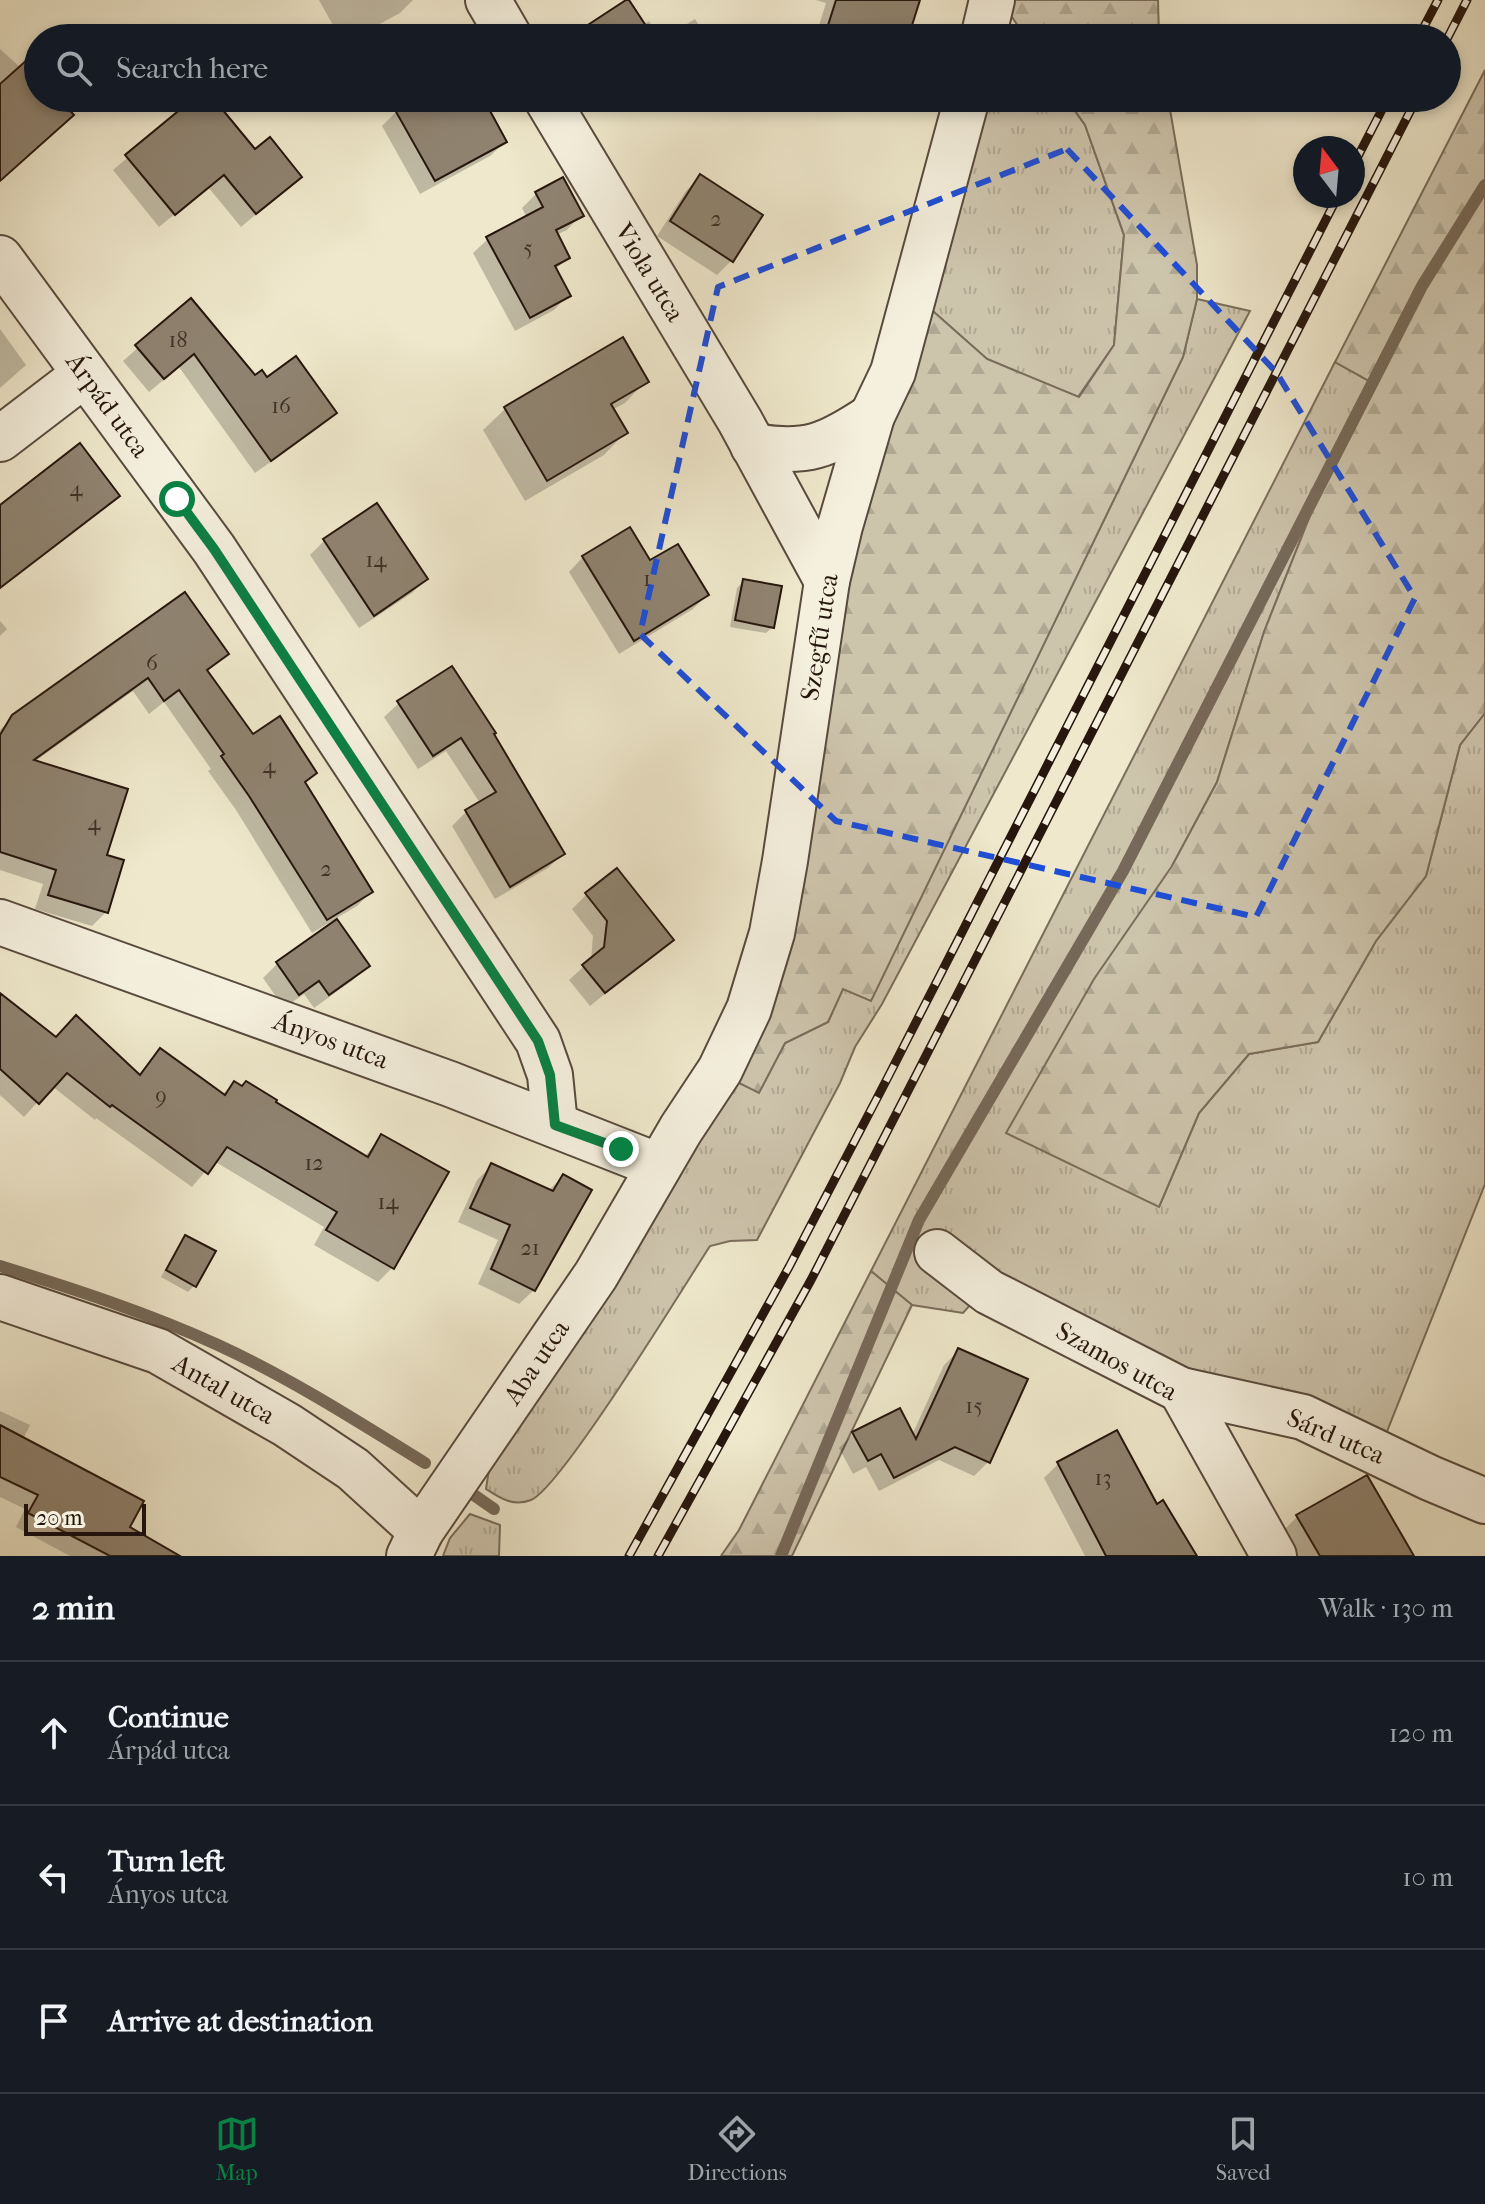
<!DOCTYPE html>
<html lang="en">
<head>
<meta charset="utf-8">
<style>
	body { margin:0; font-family:"IM FELL French Canon",serif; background:#20242c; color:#f1f3f6 }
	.compass { position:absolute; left:1293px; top:136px; width:72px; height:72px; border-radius:50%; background:#171b24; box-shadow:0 4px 12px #0003; rotate:344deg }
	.scale { position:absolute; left:24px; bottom:20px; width:122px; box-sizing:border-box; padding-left:8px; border:4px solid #26160d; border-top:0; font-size:22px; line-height:28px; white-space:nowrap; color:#26160d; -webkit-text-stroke:6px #f5f0de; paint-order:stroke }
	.stop { position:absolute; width:24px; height:24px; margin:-18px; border:6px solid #0b8043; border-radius:50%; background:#fff }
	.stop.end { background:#0b8043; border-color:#fff; box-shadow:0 2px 8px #0008 }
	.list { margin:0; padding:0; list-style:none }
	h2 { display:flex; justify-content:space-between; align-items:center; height:104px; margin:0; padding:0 32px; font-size:34px }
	h2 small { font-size:26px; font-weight:400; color:#9ea1a6 }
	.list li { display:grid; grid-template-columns:52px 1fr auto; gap:24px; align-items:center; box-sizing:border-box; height:144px; padding:0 32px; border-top:2px solid #363941 }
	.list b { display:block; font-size:30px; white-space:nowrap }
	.list p { margin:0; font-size:26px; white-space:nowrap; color:#9ea1a6 }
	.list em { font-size:26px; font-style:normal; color:#9ea1a6 }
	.icon { flex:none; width:44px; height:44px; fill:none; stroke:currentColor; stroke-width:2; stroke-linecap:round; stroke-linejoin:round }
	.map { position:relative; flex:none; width:1485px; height:1556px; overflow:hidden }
	.search { position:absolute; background:#171b24; box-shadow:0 4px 12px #0003; left:24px; right:24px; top:24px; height:88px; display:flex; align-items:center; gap:20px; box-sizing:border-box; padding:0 28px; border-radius:44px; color:#9ea1a6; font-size:30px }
	.sheet { height:536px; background:#171b24 }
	nav { display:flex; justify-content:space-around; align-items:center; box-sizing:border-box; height:112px; border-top:2px solid #363941; background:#171b24; font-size:22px; color:#9ea1a6 }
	nav a { display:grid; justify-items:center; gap:4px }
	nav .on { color:#0b8043 }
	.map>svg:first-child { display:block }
	.grass { fill:url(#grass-tufts); stroke:#7a6d5c; stroke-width:2 }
	.forest { fill:url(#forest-firs); stroke:#7a6d5c; stroke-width:2 }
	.shadow { fill:#0003 }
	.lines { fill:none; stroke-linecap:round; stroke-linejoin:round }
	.stream { stroke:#766959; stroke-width:12 }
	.building { fill:#8f8370; stroke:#26160d; stroke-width:2 }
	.minor-casing { stroke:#584a3d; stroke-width:48 }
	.minor { stroke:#f5f0de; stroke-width:44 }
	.rail-casing { stroke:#26160d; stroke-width:9 }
	.rail { stroke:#f5f0de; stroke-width:6; stroke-dasharray:18; stroke-linecap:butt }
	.route { stroke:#0b8043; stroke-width:10 }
	.marked { fill:none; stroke:#1d4ed8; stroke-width:6; stroke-dasharray:16 10; stroke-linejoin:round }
	.labels { text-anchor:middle; stroke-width:8; stroke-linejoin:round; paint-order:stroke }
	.number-label { font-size:22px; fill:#403126 }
	.street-label { font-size:26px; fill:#26160d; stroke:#f5f0de }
</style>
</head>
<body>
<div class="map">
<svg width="1485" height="1556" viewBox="0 0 1485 1556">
	<defs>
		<pattern id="grass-tufts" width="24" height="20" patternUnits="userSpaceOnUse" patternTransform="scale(2)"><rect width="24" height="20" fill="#cdc4ac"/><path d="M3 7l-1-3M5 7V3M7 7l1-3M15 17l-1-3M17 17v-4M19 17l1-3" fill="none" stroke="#b0a893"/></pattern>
		<pattern id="forest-firs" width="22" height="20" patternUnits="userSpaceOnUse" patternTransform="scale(2)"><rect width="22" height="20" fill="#cdc4ac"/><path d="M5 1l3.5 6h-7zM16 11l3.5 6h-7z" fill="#b0a893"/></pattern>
	</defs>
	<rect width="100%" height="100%" fill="#efe8cc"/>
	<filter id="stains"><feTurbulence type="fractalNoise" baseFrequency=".0025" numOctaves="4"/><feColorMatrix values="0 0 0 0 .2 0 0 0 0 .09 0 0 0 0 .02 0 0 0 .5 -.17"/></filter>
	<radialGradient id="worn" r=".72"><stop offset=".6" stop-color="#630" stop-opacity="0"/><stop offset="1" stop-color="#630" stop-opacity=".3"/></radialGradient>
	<g class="grass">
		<path d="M984,98H1066L1085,125L1124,235L1114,345L1078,397L987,359L926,305Z"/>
		<path d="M1197,299L1250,311L882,1004L855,1047L840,1083L757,1240L730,1241L710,1246C684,1286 561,1488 531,1500C513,1507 500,1498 486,1489L491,1456L727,1077L759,1092L785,1043L828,1022L843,988L871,1000L1183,357Z"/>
		<path d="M1335,362L1376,385L1315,503L1264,632L1217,782L1172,866L1159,1207L1199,1113L1249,1054L1318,1042L1376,941L1426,876L1460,745L1485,713V1184L1384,1439L1180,1378L989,1284L963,1313L912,1305L871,1271Z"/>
		<path d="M470,1514L500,1525L499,1556H443L450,1538Z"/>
	</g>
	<g class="forest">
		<path d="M1009,0H1158L1159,38H1026L1008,11Z"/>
		<path d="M1485,70V713L1460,745L1426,876L1376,941L1318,1042L1249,1054L1199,1113L1159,1207L1006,1133L1094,979L1172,866L1217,782L1264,632L1315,503L1376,385L1335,362Z"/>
		<path d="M1066,98H1168L1197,265V299L1183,357L871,1001L843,989L828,1022L785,1043L759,1093L727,1077L817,734L859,533L926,305L987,359L1079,397L1114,345L1124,235L1085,125Z"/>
		<path d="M871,1271L912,1305L792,1556H721L739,1530Z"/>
	</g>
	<g class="shadow">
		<path d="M319,0H413L400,13L354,38H340Z"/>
		<path d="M816,0H918L906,38H815L826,3Z"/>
		<path d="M695,19L707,38H664Z"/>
		<path d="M649,21L660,38H586L643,25Z"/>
		<path d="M0,49L21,68L38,79V98H55L71,115L0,181Z"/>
		<path d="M198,98H211L255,152L300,177L241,227L208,187L159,227L113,170Z"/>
		<path d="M421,98H480L505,142L490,156L420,194L382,126L397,111Z"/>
		<path d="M654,98H675L660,108Z"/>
		<path d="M700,176L761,216L731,261L717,275L657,236L686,191Z"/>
		<path d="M536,194L581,215L567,230L556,235L568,257L555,270L568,295L554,310L515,331L473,253L488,239L527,218L522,208Z"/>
		<path d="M191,301L255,378L267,380L334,412L320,427L255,473L179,367L149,392L123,361Z"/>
		<path d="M0,329L26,365L0,388Z"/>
		<path d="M622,340L646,381L625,403L612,410L625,433L604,455L525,501L483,430L505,409Z"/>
		<path d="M118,496L105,508L0,588V505Z"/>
		<path d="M377,506L426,579L412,593L359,628L310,555L324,541Z"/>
		<path d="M583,557L649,563L707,595L693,609L619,654L569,572Z"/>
		<path d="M744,581L773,627L766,633L730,627L737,588Z"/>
		<path d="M0,621L7,629L0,636Z"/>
		<path d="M227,654L206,673L252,737L315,773L304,784L371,892L357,906L335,919L367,966L353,980L314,1008L304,994L284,1008L263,978L277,964L336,922L334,920L312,933L236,810L208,771L211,769L164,702L149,714L133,691L34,762L105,857L106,912L92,926L35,909L43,884L0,870V730L13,717Z"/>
		<path d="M399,703L492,734L562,854L548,868L495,899L452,826L466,812L480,803L446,751L418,769L384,717Z"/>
		<path d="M586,895L671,940L590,1006L569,980L591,960L593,936L572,909Z"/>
		<path d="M0,996L56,1039L138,1075L160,1050L222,1095L234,1083L273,1103L364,1157L382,1137L447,1173L392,1268L378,1282L314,1245L324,1227L214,1161L192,1187L96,1118L95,1120L52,1086L24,1117L0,1095Z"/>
		<path d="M491,1166L548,1191L563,1176L534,1290L519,1304L478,1284L498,1240L458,1222L477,1180Z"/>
		<path d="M185,1237L195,1285L188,1292L161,1277L179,1244Z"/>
		<path d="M959,1350L988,1462L974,1476L939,1460L879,1491L866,1467L853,1474L839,1448L854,1433L912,1435L944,1365Z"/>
		<path d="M0,1411L30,1425L23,1439L127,1528L176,1556H70L16,1527L25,1509L0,1497Z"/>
		<path d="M1058,1464L1156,1506L1194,1556H1085L1044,1478Z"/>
		<path d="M1297,1517L1411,1556H1286L1276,1538Z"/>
	</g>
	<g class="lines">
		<g class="stream">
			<path d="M0,1266C74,1289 148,1313 218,1345C290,1378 357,1421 425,1463"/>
			<path d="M471,1493L494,1509"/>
			<path d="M781,1556L919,1220L1123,871L1422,286L1485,185"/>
		</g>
	</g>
	<g class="building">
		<path d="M626,0H629L654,38H568Z"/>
		<path d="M836,0H920L908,38H824Z"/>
		<path d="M38,50V98H58L74,115L0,181V84Z"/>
		<path d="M194,98H213L255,149L270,137L302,177L256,214L224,175L175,215L125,155Z"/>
		<path d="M417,98H483L507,142L435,181L395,110Z"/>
		<path d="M700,174L763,215L733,262L670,221Z"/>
		<path d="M563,177L584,216L556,230L570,258L555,266L571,296L530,318L486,237L543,207L535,192Z"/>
		<path d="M191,298L255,375L262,370L267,377L296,356L337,413L271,461L194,354L164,379L135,345Z"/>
		<path d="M623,337L649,382L611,404L628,433L547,481L504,407Z"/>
		<path d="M80,443L120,496L0,588V505Z"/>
		<path d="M377,503L428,579L374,616L323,539Z"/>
		<path d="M630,527L650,560L678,544L709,595L634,641L582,556Z"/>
		<path d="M743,579L782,586L774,628L735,620Z"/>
		<path d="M185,592L229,654L207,670L253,734L280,716L317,773L305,782L373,892L327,920L249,796L221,756L224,754L179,690L164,701L148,678L34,760L128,789L107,855L124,860L108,913L48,895L56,870L0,852V735L12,715Z"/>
		<path d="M452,666L496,733L494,734L565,854L510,887L465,810L496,792L461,738L433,756L397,701Z"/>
		<path d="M617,868L674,940L605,993L582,965L604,947L607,921L585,893Z"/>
		<path d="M337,919L370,966L329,995L319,981L299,995L276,962Z"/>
		<path d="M0,993L56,1037L76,1015L140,1075L160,1048L225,1095L234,1081L242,1086L246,1081L277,1100L276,1102L368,1157L381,1134L449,1172L394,1269L326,1230L337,1212L227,1147L208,1174L112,1105L110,1107L67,1073L39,1104L0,1069Z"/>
		<path d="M491,1163L553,1191L563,1174L592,1190L535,1291L491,1269L510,1225L470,1208Z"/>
		<path d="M185,1235L216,1251L196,1287L166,1270Z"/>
		<path d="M958,1348L1028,1379L990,1463L955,1447L894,1478L881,1454L868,1461L852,1432L900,1408L916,1439Z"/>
		<path d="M0,1425L144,1501L130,1527L180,1556H110L28,1513L38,1495L0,1477Z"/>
		<path d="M1117,1430L1157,1504L1163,1500L1197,1556H1106L1057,1462Z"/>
		<path d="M1367,1475L1414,1556H1320L1296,1515Z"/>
	</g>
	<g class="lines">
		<defs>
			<g id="minor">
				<path d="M488,0L510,38"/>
				<path d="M983,38L992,0"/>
				<path d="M546,98L740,421L827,581"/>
				<path d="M0,258L214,549L538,1041L550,1075L555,1125"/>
				<path d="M0,439L85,374"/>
				<path d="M753,446C807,455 827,446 872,416"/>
				<path d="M0,922L450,1084L659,1166"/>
				<path d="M937,1252L989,1292L1181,1390L1274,1556"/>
				<path d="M0,1297L158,1351L287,1425L353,1469L421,1531"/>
				<path d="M1181,1390L1303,1417L1430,1478L1485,1501"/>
				<path d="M409,1556L421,1531L596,1275L681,1129L720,1070L749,1009L772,933L785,861L827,581L840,526L872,416L893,372L967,98"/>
			</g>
		</defs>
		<use href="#minor" class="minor-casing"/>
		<use href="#minor" class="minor"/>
		<defs>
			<g id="rail">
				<path d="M1418,38L1438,0"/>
				<path d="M1447,39L1467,0"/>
				<path d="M1353,166L1388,98"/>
				<path d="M629,1556L789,1267L887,1079L1338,196"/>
				<path d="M658,1556L811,1280L1417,98"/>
			</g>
		</defs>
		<use href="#rail" class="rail-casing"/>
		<use href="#rail" class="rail"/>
	</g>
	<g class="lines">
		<path class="route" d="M177,499L214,549L538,1041L550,1075L555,1125L621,1149"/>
	</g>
	<path class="marked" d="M1067,149L1276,372L1415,598L1256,917L836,821L640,634L718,287Z"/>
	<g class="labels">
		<g class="number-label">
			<text x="716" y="226">2</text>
			<text x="528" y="255">5</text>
			<text x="178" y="347">18</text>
			<text x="281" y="413">16</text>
			<text x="76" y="496">4</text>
			<text x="376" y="567">14</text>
			<text x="647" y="586">1</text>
			<text x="152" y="670">6</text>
			<text x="269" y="773">4</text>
			<text x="94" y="830">4</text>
			<text x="326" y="876">2</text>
			<text x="161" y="1103">9</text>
			<text x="314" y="1170">12</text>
			<text x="388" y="1209">14</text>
			<text x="530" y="1255">21</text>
			<text x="974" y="1413">15</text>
			<text x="1103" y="1485">13</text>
		</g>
		<g class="street-label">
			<text transform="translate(650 272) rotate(59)" y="9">Viola utca</text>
			<text transform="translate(108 405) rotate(54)" y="9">Árpád utca</text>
			<text transform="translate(819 637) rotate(-81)" y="9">Szegfű utca</text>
			<text transform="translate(331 1040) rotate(20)" y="9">Ányos utca</text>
			<text transform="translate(1117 1361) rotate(29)" y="9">Szamos utca</text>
			<text transform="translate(536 1362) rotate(-56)" y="9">Aba utca</text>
			<text transform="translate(224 1389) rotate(30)" y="9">Antal utca</text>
			<text transform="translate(1336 1436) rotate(23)" y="9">Sárd utca</text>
		</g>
	</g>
	<rect width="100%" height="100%" filter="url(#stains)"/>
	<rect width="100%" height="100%" fill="url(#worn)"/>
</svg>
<svg class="compass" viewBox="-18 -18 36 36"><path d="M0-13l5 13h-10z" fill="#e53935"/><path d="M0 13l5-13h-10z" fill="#9ea1a6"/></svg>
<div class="scale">20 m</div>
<div class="stop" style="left:177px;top:499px"></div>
<div class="stop end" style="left:621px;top:1149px"></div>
<div class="search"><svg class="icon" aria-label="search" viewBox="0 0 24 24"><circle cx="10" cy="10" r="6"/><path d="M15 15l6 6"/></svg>Search here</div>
</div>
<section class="sheet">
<h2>2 min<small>Walk · 130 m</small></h2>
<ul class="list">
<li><svg class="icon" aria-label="ahead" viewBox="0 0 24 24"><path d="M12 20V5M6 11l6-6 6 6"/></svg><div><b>Continue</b><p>Árpád utca</p></div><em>120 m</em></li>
<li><svg class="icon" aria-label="left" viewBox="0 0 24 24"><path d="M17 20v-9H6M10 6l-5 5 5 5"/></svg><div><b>Turn left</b><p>Ányos utca</p></div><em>10 m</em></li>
<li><svg class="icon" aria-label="arrive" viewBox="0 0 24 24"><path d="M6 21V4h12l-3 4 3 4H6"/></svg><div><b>Arrive at destination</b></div></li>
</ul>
</section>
<nav>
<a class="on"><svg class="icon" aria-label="map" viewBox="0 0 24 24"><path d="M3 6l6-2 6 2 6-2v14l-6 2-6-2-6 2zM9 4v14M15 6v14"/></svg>Map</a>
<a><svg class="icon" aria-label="directions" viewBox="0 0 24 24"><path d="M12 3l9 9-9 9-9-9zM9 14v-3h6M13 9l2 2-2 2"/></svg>Directions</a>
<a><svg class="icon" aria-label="saved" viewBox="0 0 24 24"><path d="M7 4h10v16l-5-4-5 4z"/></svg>Saved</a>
</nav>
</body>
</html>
